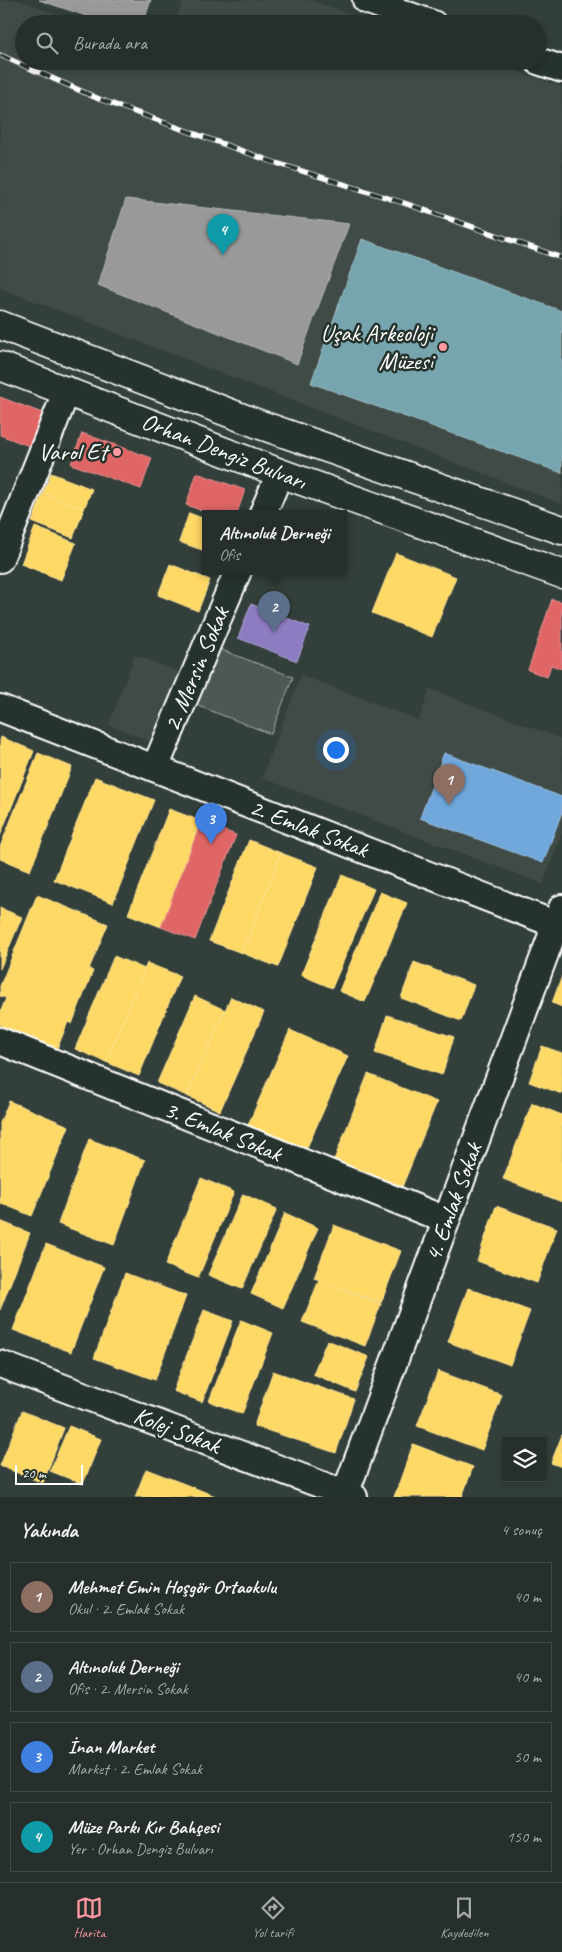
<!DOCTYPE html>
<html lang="tr">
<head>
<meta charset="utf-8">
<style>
	body { margin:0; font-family:Caveat,sans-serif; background:#323b38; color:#f1f3f6 }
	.controls { position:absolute; right:15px; bottom:15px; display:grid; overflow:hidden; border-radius:0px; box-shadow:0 2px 8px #0003 }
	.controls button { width:45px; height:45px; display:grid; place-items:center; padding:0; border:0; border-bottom:1px solid #424a48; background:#262f2c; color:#f1f3f6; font:25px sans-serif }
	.scale { position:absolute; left:15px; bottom:12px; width:68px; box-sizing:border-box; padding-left:5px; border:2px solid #fff; border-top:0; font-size:14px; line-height:18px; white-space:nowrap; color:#fff; -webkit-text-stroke:4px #26332d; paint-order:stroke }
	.you { position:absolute; left:335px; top:749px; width:18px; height:18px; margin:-12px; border:4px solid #fff; border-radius:50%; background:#1a73e8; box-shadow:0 0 0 8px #1a73e833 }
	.badge { display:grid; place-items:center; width:32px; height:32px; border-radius:50%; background:#ff9aa2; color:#fff; font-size:16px; font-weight:700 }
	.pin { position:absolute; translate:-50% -41px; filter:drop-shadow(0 1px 2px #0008) }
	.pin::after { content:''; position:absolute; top:26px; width:18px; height:15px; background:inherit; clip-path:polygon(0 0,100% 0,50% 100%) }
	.popup { position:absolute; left:202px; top:510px; width:145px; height:65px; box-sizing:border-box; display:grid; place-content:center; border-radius:0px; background:#262f2c; filter:drop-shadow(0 1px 4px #0005); font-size:16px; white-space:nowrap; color:#a4a9a9 }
	.popup b { font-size:19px; color:#f1f3f6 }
	.popup::after { content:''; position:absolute; left:50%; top:100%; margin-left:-10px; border:10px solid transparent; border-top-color:#262f2c }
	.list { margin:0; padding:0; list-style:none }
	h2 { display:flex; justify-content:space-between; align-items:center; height:65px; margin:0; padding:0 20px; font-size:21px }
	h2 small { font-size:16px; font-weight:400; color:#a4a9a9 }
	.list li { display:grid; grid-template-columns:32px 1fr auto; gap:15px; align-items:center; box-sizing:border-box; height:70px; margin:0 10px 10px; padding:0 10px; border:1px solid #424a48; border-radius:0px }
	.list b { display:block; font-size:19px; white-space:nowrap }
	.list p { margin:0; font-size:16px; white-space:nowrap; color:#a4a9a9 }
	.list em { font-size:16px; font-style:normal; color:#a4a9a9 }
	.icon { flex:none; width:28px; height:28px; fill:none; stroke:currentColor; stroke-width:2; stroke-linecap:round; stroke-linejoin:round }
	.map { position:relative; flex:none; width:562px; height:1497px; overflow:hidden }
	.search { position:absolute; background:#262f2c; box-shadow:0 2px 8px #0003; left:15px; right:15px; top:15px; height:55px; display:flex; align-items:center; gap:12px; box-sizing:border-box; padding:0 18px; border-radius:28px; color:#a4a9a9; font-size:19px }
	.sheet { height:385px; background:#262f2c }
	nav { display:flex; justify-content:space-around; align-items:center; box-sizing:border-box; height:70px; border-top:1px solid #424a48; background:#262f2c; font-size:14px; color:#a4a9a9 }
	nav a { display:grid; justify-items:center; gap:2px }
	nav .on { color:#ff9aa2 }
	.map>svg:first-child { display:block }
	.built { fill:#404c47 }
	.green { fill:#4d5853; stroke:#a6aca9 }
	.homes { fill:#ffd966; stroke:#ffe494 }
	.shops { fill:#e06666; stroke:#e99494 }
	.offices { fill:#8e7cc3; stroke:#b0a3d5 }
	.schools { fill:#6fa8dc; stroke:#9ac2e6 }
	.public { fill:#76a5af; stroke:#9fc0c7 }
	.industry { fill:#999; stroke:#b8b8b8 }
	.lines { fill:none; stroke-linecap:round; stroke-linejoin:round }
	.street-casing { stroke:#fff; stroke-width:30 }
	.primary-casing { stroke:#fff; stroke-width:31 }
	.street { stroke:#26332d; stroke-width:26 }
	.primary { stroke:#26332d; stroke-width:28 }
	.rail-casing { stroke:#fff; stroke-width:5.5 }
	.rail { stroke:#26332d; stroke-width:4; stroke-dasharray:11; stroke-linecap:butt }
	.poi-dot { fill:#ff9aa2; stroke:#26332d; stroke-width:2 }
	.labels { text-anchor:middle; stroke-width:5; stroke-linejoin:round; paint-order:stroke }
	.poi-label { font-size:24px; fill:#fff; stroke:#26332d; text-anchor:end }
	.street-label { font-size:24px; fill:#fff; stroke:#26332d }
</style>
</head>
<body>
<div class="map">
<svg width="562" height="1497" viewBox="0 0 562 1497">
	<rect width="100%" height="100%" fill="#333f3a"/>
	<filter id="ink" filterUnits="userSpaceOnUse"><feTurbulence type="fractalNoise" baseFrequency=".02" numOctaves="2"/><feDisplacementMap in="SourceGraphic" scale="10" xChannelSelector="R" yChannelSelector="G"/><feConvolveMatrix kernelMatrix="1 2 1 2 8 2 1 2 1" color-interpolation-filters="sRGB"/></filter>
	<g filter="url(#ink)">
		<g class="built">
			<path d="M0,0H18L83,24H24V61H487L562,87V504L0,288Z"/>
			<path d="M183,0H309L378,24H175Z"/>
			<path d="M135,655L184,674L158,744L109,725Z"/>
			<path d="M301,675L419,720L430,689L562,739V833L543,884L262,778Z"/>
		</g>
		<path class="green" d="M214,647L293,677L271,734L193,704Z"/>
		<g class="homes">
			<path d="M51,473L92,489L84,509L43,493Z"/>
			<path d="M43,493L84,509L73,538L32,522Z"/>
			<path d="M189,513L205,519V551L179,542Z"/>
			<path d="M35,527L76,543L61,580L21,564Z"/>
			<path d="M396,553L456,577L432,637L372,613Z"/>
			<path d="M170,564L210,580L198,611L158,595Z"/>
			<path d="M1,737L34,751L0,836V741Z"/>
			<path d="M38,753L72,767L30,871L0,859V847Z"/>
			<path d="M95,777L154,800L113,903L54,880Z"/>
			<path d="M169,809L201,821L161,927L128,914Z"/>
			<path d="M249,840L281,853L242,953L209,941Z"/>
			<path d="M281,853L318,867L278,967L242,953Z"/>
			<path d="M342,875L374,889L332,988L301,975Z"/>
			<path d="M380,892L407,903L365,1002L339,991Z"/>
			<path d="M37,895L108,924L89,969L93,971L72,1024L68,1022L57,1049L0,1025V1013L6,998L0,996V986Z"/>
			<path d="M0,908L22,917L0,969Z"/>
			<path d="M114,956L145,969L106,1062L75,1049Z"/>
			<path d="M414,962L474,985L461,1021L401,998Z"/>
			<path d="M147,963L180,976L139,1076L106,1062Z"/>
			<path d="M562,976V1007L552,1003Z"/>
			<path d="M195,996L225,1010L187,1096L157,1083Z"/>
			<path d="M231,997L264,1012L220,1111L187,1096Z"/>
			<path d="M387,1015L454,1037L442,1075L375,1053Z"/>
			<path d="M290,1030L348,1056L305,1152L247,1127Z"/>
			<path d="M542,1046L562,1053V1094L529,1082Z"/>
			<path d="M368,1074L437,1102L402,1187L334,1160Z"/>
			<path d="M9,1101L69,1126L32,1216L0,1203V1123Z"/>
			<path d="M532,1103L562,1115V1202L503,1179Z"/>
			<path d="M89,1139L145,1160L114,1245L58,1224Z"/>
			<path d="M201,1178L234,1192L198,1278L165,1265Z"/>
			<path d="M243,1194L277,1209L242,1289L208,1275Z"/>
			<path d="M496,1206L557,1228L537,1283L477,1261Z"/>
			<path d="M285,1213L318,1228L283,1308L251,1294Z"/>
			<path d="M0,1221L30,1233L0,1310Z"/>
			<path d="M334,1225L401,1251L381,1303L314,1278Z"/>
			<path d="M46,1244L104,1267L71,1352L13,1330Z"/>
			<path d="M125,1273L186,1296L155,1380L94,1358Z"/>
			<path d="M319,1280L381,1304L365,1346L302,1322Z"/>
			<path d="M468,1288L530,1311L510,1365L448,1342Z"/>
			<path d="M204,1310L233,1321L202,1402L173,1391Z"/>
			<path d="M241,1320L273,1333L242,1414L209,1401Z"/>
			<path d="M327,1340L369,1357L355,1392L313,1374Z"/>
			<path d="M273,1371L354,1399L336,1453L254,1426Z"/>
			<path d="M438,1371L502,1395L482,1450L417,1426Z"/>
			<path d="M22,1411L64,1428L43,1483L0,1466Z"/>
			<path d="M69,1426L101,1439L83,1484L50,1471Z"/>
			<path d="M562,1435V1467L551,1463Z"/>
			<path d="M413,1444L473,1467L462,1497H394Z"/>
			<path d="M146,1469L218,1497H135Z"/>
		</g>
		<g class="shops">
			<path d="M0,397L45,414L32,447L0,435Z"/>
			<path d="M82,433L152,458L141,489L71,464Z"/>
			<path d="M197,473L245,490L237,513H209L186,505Z"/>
			<path d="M552,599L562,602V669L551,665L547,677L528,670Z"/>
			<path d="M201,822L236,835L195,940L161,927Z"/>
		</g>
		<path class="offices" d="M251,604L310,627L297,661L238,638Z"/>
		<path class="schools" d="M444,753L562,797V812L543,863L420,818Z"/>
		<path class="public" d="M362,239L562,311V473L311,383Z"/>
		<g class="industry">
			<path d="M39,0H151L143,24H110Z"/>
			<path d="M126,199L349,224L297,364L98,285Z"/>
		</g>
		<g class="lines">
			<defs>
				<g id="street">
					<path d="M366,0L433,24"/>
					<path d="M538,61L562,69"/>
					<path d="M263,513L280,473"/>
					<path d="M0,559L67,390"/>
					<path d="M0,708L562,927"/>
					<path d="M155,768L238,571"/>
					<path d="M0,1041L446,1220"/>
					<path d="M0,1364L354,1497"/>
					<path d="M344,1497L562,908"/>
				</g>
				<g id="primary">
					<path d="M0,325L261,425L562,530"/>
					<path d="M0,366L280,473L562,574"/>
				</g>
			</defs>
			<use href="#street" class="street-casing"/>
			<use href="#primary" class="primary-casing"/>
			<use href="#street" class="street"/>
			<use href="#primary" class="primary"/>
			<defs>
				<path id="rail" d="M0,55L99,99L270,161L404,203L562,258"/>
			</defs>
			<use href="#rail" class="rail-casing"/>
			<use href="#rail" class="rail"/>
		</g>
	</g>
	<g class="poi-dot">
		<circle cx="443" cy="347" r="5"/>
		<circle cx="117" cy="452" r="5"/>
	</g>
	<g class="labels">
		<g class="poi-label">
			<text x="433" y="341">Uşak Arkeoloji<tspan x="433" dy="28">Müzesi</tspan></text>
			<text x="107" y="460">Varol Et</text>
		</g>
		<g class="street-label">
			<text transform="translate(224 451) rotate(21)" y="8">Orhan Dengiz Bulvarı</text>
			<text transform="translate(196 669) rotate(-67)" y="8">2. Mersin Sokak</text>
			<text transform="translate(309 828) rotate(21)" y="8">2. Emlak Sokak</text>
			<text transform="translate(223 1131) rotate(22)" y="8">3. Emlak Sokak</text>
			<text transform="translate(453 1202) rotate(-70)" y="8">4. Emlak Sokak</text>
			<text transform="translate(177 1430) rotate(21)" y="8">Kolej Sokak</text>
		</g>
	</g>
</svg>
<div class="controls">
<button><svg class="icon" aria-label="layers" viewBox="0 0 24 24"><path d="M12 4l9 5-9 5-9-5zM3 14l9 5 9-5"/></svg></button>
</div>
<div class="scale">20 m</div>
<div class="you"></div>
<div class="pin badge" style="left:449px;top:805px;background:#8d6e63">1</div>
<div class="pin badge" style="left:274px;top:632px;background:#5c6f8a">2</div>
<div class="popup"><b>Altınoluk Derneği</b>Ofis</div>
<div class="pin badge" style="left:211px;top:844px;background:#3f7fe0">3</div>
<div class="pin badge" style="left:223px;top:255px;background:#0f9aa8">4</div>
<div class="search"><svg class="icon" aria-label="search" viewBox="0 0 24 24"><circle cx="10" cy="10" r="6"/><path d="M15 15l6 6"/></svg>Burada ara</div>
</div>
<section class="sheet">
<h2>Yakında<small>4 sonuç</small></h2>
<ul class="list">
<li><span class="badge" style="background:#8d6e63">1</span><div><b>Mehmet Emin Hoşgör Ortaokulu</b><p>Okul · 2. Emlak Sokak</p></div><em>40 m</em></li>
<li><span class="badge" style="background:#5c6f8a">2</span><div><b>Altınoluk Derneği</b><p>Ofis · 2. Mersin Sokak</p></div><em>40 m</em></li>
<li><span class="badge" style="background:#3f7fe0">3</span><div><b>İnan Market</b><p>Market · 2. Emlak Sokak</p></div><em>50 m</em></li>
<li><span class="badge" style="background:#0f9aa8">4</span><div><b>Müze Parkı Kır Bahçesi</b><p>Yer · Orhan Dengiz Bulvarı</p></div><em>150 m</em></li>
</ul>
</section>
<nav>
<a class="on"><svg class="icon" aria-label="map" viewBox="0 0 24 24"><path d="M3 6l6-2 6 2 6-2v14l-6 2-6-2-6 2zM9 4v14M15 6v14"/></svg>Harita</a>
<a><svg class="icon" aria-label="directions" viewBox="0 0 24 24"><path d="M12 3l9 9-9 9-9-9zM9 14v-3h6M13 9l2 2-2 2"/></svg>Yol tarifi</a>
<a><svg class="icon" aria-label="saved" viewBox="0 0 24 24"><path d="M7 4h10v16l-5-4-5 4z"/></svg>Kaydedilen</a>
</nav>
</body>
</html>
